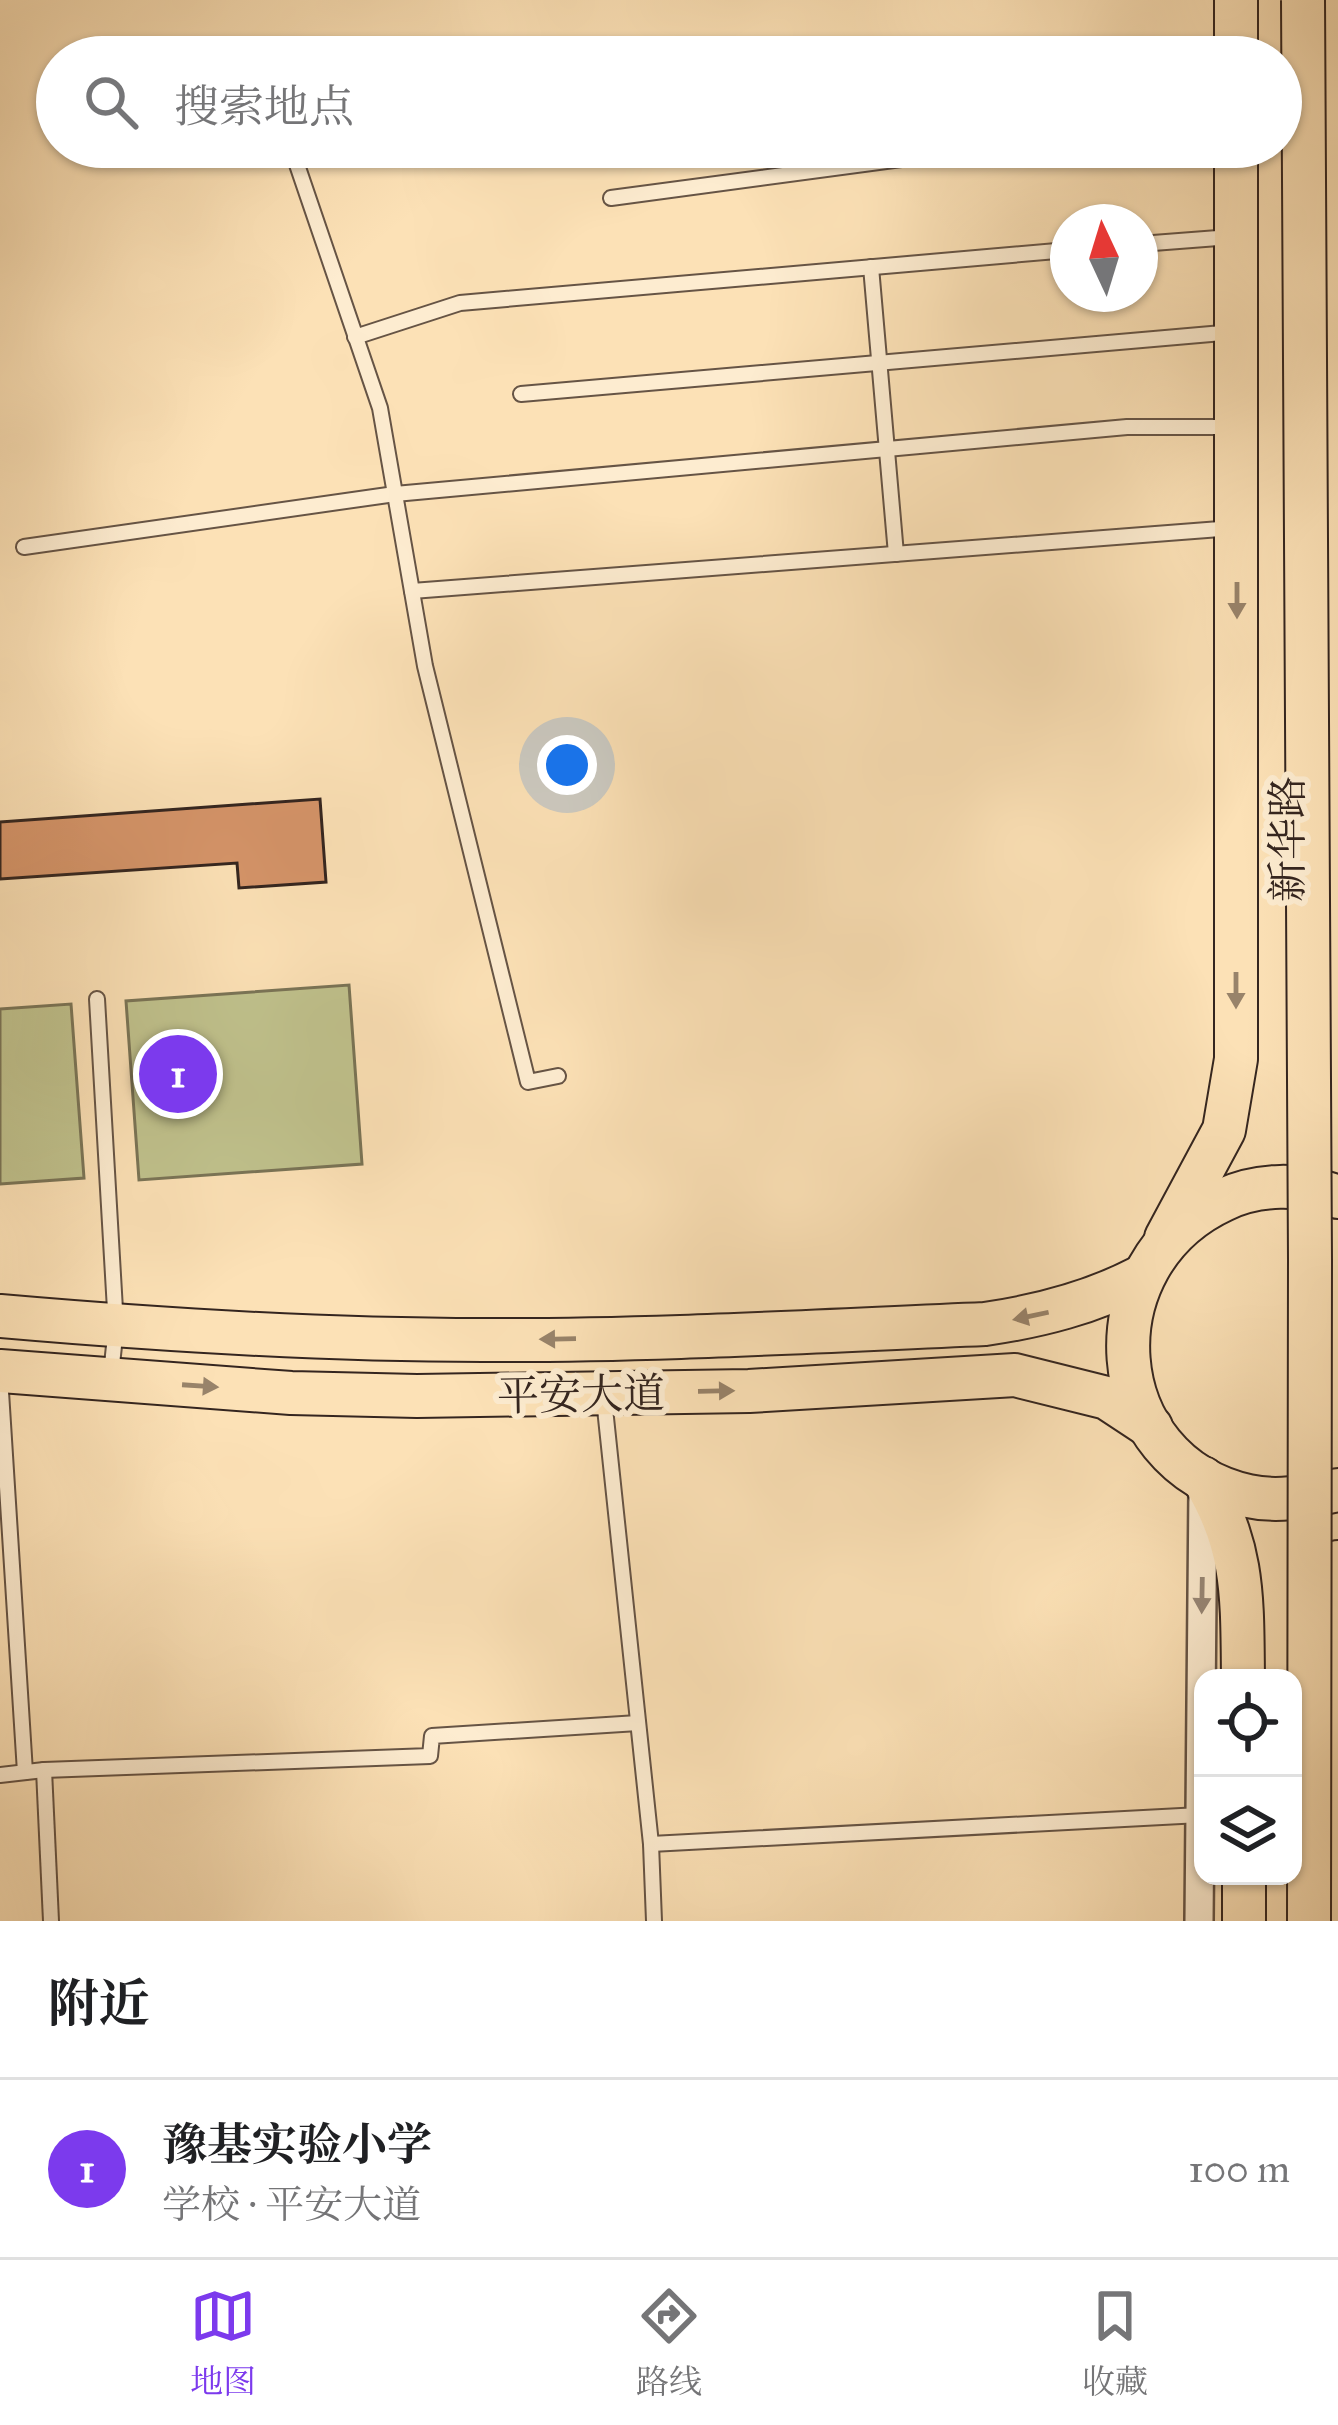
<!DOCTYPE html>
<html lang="zh">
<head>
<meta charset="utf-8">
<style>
	body { margin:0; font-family:"IM FELL Great Primer","Noto Serif SC",serif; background:#f2f2f2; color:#202124 }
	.controls { position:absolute; right:36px; bottom:36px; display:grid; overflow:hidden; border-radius:24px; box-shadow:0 3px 9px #0004 }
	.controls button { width:108px; height:108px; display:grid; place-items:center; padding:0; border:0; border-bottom:3px solid #e0e0e0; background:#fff; color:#202124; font:60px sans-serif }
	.compass { position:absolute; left:1050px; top:204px; width:108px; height:108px; border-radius:50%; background:#fff; box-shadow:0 3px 9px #0004; rotate:356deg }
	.you { position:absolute; left:567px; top:765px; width:42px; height:42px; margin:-30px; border:9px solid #fff; border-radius:50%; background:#1a73e8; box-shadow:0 0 0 18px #1a73e833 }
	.badge { display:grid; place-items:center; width:78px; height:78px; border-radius:50%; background:#7c3aed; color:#fff; font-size:39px; font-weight:700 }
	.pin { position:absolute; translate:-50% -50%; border:6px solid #fff; box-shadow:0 3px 12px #0006 }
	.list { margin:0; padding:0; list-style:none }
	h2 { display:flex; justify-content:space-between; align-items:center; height:156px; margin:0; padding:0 48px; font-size:51px }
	h2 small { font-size:39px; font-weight:400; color:#757577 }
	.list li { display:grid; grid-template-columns:78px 1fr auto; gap:36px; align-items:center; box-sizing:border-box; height:180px; padding:0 48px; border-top:3px solid #e0e0e0 }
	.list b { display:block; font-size:45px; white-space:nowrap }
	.list p { margin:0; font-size:39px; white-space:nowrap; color:#757577 }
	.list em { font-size:39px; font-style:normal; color:#757577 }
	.icon { flex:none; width:66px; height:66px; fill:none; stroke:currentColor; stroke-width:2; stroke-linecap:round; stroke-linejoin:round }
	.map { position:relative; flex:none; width:1338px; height:1921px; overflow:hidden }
	.search { position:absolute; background:#fff; box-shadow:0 3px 9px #0004; left:36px; right:36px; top:36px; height:132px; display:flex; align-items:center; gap:30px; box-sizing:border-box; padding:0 42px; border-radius:66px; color:#757577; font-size:45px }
	.sheet { height:336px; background:#fff }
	nav { display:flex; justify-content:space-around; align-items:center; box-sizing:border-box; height:168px; border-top:3px solid #e0e0e0; background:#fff; font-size:33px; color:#757577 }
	nav a { display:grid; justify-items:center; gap:6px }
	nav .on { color:#7c3aed }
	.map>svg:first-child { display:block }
	.green { fill:#c0c28d; stroke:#7a7456; stroke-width:3 }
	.building { fill:#d59469; stroke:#34251f; stroke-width:3 }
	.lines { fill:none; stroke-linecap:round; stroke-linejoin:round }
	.service-casing { stroke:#665445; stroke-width:18 }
	.minor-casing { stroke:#665445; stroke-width:32 }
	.primary-casing { stroke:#34251f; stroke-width:46 }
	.service { stroke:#fdecd0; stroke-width:14 }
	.minor { stroke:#fdecd0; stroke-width:27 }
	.primary { stroke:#fce1b6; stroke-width:42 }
	.primary-bridge-casing { stroke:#34251f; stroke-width:46; stroke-linecap:butt }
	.primary-bridge { stroke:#fce1b6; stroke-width:42 }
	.oneway { fill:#98836a }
	.oneway2 { fill:#988878 }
	.labels { text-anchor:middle; stroke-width:12; stroke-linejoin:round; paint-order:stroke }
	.street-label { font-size:42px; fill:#34251f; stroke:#fdecd0 }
</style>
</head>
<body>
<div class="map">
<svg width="1338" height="1921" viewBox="0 0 1338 1921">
	<rect width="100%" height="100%" fill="#fce1b6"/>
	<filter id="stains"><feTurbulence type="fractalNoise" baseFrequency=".00167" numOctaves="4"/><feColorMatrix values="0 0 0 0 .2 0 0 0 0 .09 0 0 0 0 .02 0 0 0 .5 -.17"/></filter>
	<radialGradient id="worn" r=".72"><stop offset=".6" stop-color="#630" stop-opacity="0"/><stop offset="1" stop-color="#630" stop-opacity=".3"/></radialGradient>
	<g class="green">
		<path d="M349,985L362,1164L139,1180L126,1001Z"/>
		<path d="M71,1004L84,1178L0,1184V1009Z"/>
	</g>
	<path class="building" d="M320,799L326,882L239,888L237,863L0,879V822Z"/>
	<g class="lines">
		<defs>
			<g id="service">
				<path d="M291,147L380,408L425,666L528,1082L558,1076"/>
				<path d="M611,198L991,147"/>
				<path d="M1140,244L1231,237"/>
				<path d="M871,267L896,554"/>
				<path d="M355,337L460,303L1068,250"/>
				<path d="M521,394L1234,332"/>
				<path d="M24,547L395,494L1127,427H1231"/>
				<path d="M412,591L1233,528"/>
				<path d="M97,999L116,1327L111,1374"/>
				<path d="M0,1376L25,1772"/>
				<path d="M604,1399L651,1844L654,1921"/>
				<path d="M44,1770L51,1921"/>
				<path d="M0,1775L44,1770L430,1756L432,1736L638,1723"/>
				<path d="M651,1844L1200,1815"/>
			</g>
			<path id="minor" d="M1199,1921L1203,1488"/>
			<g id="primary">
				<path d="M1236,0V57"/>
				<path d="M1338,1197C1302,1183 1258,1183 1223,1200C1087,1263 1099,1462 1248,1496C1279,1503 1308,1496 1338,1490"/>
				<path d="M1166,1238L1224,1130L1236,1059V147"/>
				<path d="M0,1316C160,1330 322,1340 483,1340C650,1341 818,1331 985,1324C1040,1316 1091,1303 1141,1277"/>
				<path d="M0,1371L291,1393L417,1396L749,1391L1015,1375L1107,1398L1151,1427"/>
				<path d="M1203,1478C1245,1547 1242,1600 1243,1678"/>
				<path d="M1244,1876V1921"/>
				<path d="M1288,1921V1876"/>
				<path d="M1332,1921V1634L1338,1562"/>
			</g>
		</defs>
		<use href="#service" class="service-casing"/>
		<use href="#minor" class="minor-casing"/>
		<use href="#primary" class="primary-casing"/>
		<use href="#service" class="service"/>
		<use href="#minor" class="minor"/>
		<use href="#primary" class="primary"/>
		<defs>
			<path id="primary-bridge" d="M1303,0L1310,1260L1309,1921"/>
		</defs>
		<use href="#primary-bridge" class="primary-bridge-casing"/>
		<use href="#primary-bridge" class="primary-bridge"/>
	</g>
	<defs><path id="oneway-solid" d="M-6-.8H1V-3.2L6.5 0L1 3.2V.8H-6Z" transform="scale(3)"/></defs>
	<g class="oneway">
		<use href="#oneway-solid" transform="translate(1237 600) rotate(90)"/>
		<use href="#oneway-solid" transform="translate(1236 990) rotate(90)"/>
		<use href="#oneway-solid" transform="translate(1031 1316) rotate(168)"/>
		<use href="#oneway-solid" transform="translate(558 1339) rotate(179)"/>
		<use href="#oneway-solid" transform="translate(200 1386) rotate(4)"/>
		<use href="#oneway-solid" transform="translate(716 1391) rotate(-1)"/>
	</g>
	<use class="oneway2" href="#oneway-solid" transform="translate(1202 1595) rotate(91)"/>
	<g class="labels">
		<g class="street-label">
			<text transform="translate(1287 839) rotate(-90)" y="15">新华路</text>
			<text transform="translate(581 1394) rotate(-1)" y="15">平安大道</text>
		</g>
	</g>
	<rect width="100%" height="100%" filter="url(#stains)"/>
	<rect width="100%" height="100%" fill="url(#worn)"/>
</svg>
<div class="controls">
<button><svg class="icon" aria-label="locate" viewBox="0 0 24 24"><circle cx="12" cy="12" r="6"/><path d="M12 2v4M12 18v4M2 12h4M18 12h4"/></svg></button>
<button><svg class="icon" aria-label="layers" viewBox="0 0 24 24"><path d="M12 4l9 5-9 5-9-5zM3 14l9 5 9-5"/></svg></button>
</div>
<svg class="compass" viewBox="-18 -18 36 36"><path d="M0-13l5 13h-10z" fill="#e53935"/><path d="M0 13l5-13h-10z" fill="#757577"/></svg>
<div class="you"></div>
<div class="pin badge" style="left:178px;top:1074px">1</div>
<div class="search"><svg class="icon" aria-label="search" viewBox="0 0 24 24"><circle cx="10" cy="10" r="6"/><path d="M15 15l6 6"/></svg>搜索地点</div>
</div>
<section class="sheet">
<h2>附近<small></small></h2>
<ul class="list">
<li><span class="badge">1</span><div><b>豫基实验小学</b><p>学校 · 平安大道</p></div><em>100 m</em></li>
</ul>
</section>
<nav>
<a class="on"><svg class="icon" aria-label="map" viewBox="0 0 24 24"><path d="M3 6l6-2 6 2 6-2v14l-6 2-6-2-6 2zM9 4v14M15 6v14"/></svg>地图</a>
<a><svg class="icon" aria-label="directions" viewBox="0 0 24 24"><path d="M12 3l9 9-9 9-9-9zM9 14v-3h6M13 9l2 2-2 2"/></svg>路线</a>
<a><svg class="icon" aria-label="saved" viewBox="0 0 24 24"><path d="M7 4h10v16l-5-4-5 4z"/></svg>收藏</a>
</nav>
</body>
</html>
